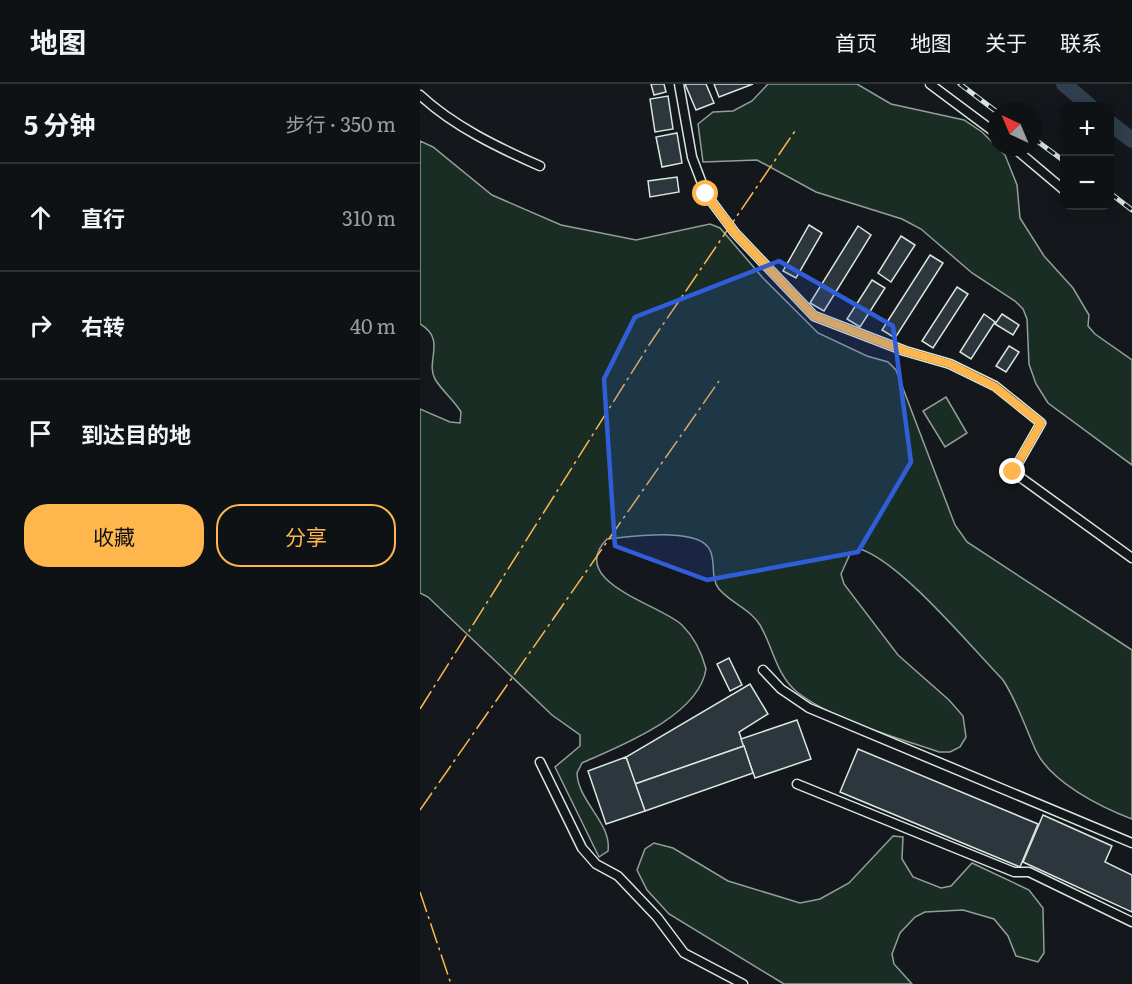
<!DOCTYPE html>
<html lang="zh">
<head>
<meta charset="utf-8">
<style>
	body { margin:0; font-family:Literata,"Noto Sans SC",serif; background:#181b1e; color:#f1f3f6 }
	.controls { position:absolute; right:18px; top:18px; display:grid; overflow:hidden; border-radius:12px; box-shadow:0 3px 15px #0003 }
	.controls button { width:54px; height:54px; display:grid; place-items:center; padding:0; border:0; border-bottom:2px solid #2f3234; background:#0f1215; color:#f1f3f6; font:30px sans-serif }
	.compass { position:absolute; left:568px; top:18px; width:54px; height:54px; border-radius:50%; background:#0f1215; box-shadow:0 3px 15px #0003; rotate:316deg }
	.stop { position:absolute; width:18px; height:18px; margin:-14px; border:4px solid #ffb74d; border-radius:50%; background:#fff }
	.stop.end { background:#ffb74d; border-color:#fff; box-shadow:0 2px 6px #0008 }
	.list { margin:0; padding:0; list-style:none }
	h2 { display:flex; justify-content:space-between; align-items:center; height:78px; margin:0; padding:0 24px; font-size:26px }
	h2 small { font-size:20px; font-weight:400; color:#9b9ea0 }
	.list li { display:grid; grid-template-columns:39px 1fr auto; gap:18px; align-items:center; box-sizing:border-box; height:108px; padding:0 24px; border-top:2px solid #2f3234 }
	.list b { display:block; font-size:22px; white-space:nowrap }
	.list em { font-size:20px; font-style:normal; color:#9b9ea0 }
	.actions { display:flex; gap:12px; padding:18px 24px }
	.actions a { flex:1; padding:14px 0; border:2px solid #ffb74d; border-radius:24px; text-align:center; font-size:21px; color:#ffb74d }
	.actions .main { background:#ffb74d; color:#111 }
	.icon { flex:none; width:33px; height:33px; fill:none; stroke:currentColor; stroke-width:2; stroke-linecap:round; stroke-linejoin:round }
	.map { position:relative; flex:none; width:712px; height:900px; overflow:hidden }
	header { display:flex; align-items:center; gap:36px; box-sizing:border-box; height:84px; padding:0 30px; background:#0f1215; border-bottom:2px solid #2f3234 }
	header strong { font-size:28px }
	nav { display:flex; gap:33px; margin-inline-start:auto; font-size:21px }
	main { display:flex }
	aside { flex:1; background:#0f1215 }
	.map>svg:first-child { display:block }
	.green { fill:#1a2d24; stroke:#939e99; stroke-width:1.5 }
	.lines { fill:none; stroke-linecap:round; stroke-linejoin:round }
	.river { stroke:#2f3f4d; stroke-width:16 }
	.building { fill:#2c363c; stroke:#d8e6dc; stroke-width:1.5 }
	.street-casing { stroke:#d8e6dc; stroke-width:11 }
	.street { stroke:#14181c; stroke-width:8 }
	.rail-casing { stroke:#d8e6dc; stroke-width:5 }
	.rail { stroke:#14181c; stroke-width:3; stroke-dasharray:9; stroke-linecap:butt }
	.power { stroke:#ffb74d; stroke-width:1.5; stroke-dasharray:21 4.5 3 4.5; stroke-linecap:butt }
	.route { stroke:#ffb74d; stroke-width:8 }
	.marked { fill:#305dd8; fill-opacity:0.2; stroke:#305dd8; stroke-width:4.5; stroke-linejoin:round }
</style>
</head>
<body>
<header>
<strong>地图</strong>
<nav><a>首页</a><a>地图</a><a>关于</a><a>联系</a></nav>
</header>
<main>
<aside>
<h2>5 分钟<small>步行 · 350 m</small></h2>
<ul class="list">
<li><svg class="icon" aria-label="ahead" viewBox="0 0 24 24"><path d="M12 20V5M6 11l6-6 6 6"/></svg><div><b>直行</b></div><em>310 m</em></li>
<li><svg class="icon" aria-label="right" viewBox="0 0 24 24"><path d="M7 20v-9h11M14 6l5 5-5 5"/></svg><div><b>右转</b></div><em>40 m</em></li>
<li><svg class="icon" aria-label="arrive" viewBox="0 0 24 24"><path d="M6 21V4h12l-3 4 3 4H6"/></svg><div><b>到达目的地</b></div></li>
</ul>
<div class="actions"><a class="main">收藏</a><a>分享</a></div>
</aside>
<div class="map">
<svg width="712" height="900" viewBox="0 0 712 900">
	<rect width="100%" height="100%" fill="#14181c"/>
	<g class="green">
		<path d="M348,0H437L471,20L544,36L562,48L585,71L597,101L600,134L624,172L653,204L669,231L668,242L675,250L712,276V381L628,319L616,300L609,280L607,235L603,225L595,217L552,189L501,145L482,135L396,108L337,76L283,78L278,40L293,28L313,27L332,17Z"/>
		<path d="M0,57L13,63L72,111L141,141L216,156L290,140L300,144L343,194L398,249L447,272L468,278L476,286L535,441L547,458L712,566V735C680,723 631,698 616,667C605,643 598,619 583,596C551,563 481,478 440,465L430,470L421,490L424,500L478,571L529,616L543,632L546,653L540,663L530,668H519C475,653 413,636 377,608C356,591 353,563 340,541C330,525 311,519 299,505C290,494 296,478 290,466C279,442 209,453 187,455C145,498 242,521 262,541C274,553 282,569 286,585C279,632 200,662 162,679L157,689C158,718 192,739 188,767L179,773L135,683L160,662V651L132,631L8,513L0,509V325L30,338L40,339L41,328C34,316 22,307 15,295C5,277 27,256 0,240Z"/>
		<path d="M526,313L547,349L525,363L503,327Z"/>
		<path d="M473,752L483,753L482,775L493,793L521,804L531,802L552,779L609,806L623,824L624,869L618,878L596,872L588,852L574,835L543,826L505,828L495,833L480,849L472,870L474,880L492,900H364L249,830L227,806L217,786L225,765L234,759L253,764L308,797L380,819L400,815L429,799Z"/>
	</g>
	<g class="lines">
		<g class="river">
			<path d="M644,0L670,22"/>
			<path d="M690,39L712,56"/>
		</g>
	</g>
	<g class="building">
		<path d="M231,0H244L246,8L234,11Z"/>
		<path d="M265,0H286L294,19L276,26Z"/>
		<path d="M294,0H333L299,13Z"/>
		<path d="M248,12L253,45L235,48L230,15Z"/>
		<path d="M257,49L262,79L242,83L236,53Z"/>
		<path d="M257,93L259,108L230,113L228,97Z"/>
		<path d="M389,141L402,149L376,194L363,187Z"/>
		<path d="M438,142L451,151L404,227L390,219Z"/>
		<path d="M481,152L495,161L471,198L458,189Z"/>
		<path d="M510,171L523,179L475,254L462,246Z"/>
		<path d="M452,196L465,204L440,243L427,235Z"/>
		<path d="M537,203L548,210L513,264L502,257Z"/>
		<path d="M564,230L575,238L551,275L540,268Z"/>
		<path d="M582,230L599,241L593,251L575,240Z"/>
		<path d="M589,262L599,268L586,288L576,282Z"/>
		<path d="M309,574L322,601L310,607L297,580Z"/>
		<path d="M330,600L348,630L319,648L324,662L215,700L206,673Z"/>
		<path d="M377,636L391,675L335,694L321,655Z"/>
		<path d="M324,662L333,689L225,727L215,700Z"/>
		<path d="M438,665L618,740L600,783L420,708Z"/>
		<path d="M206,673L225,727L186,740L168,687Z"/>
		<path d="M623,731L692,762L685,778L712,791V828L603,778Z"/>
	</g>
	<g class="lines">
		<defs>
			<g id="street">
				<path d="M259,0L272,73L286,110L315,149L394,232L485,267L530,280L575,302L621,339L593,388L712,474"/>
				<path d="M510,0L577,50"/>
				<path d="M0,11C33,42 79,64 120,82"/>
				<path d="M593,63L644,106"/>
				<path d="M343,586L361,605L389,624L712,759"/>
				<path d="M120,678L162,764L176,780L198,792L237,833L264,869L323,900"/>
				<path d="M377,700L594,788H609L712,838"/>
			</g>
		</defs>
		<use href="#street" class="street-casing"/>
		<use href="#street" class="street"/>
		<defs>
			<g id="rail">
				<path d="M540,0L577,28"/>
				<path d="M613,54L644,77"/>
				<path d="M690,109L712,126"/>
			</g>
		</defs>
		<use href="#rail" class="rail-casing"/>
		<use href="#rail" class="rail"/>
		<g class="power">
			<path d="M0,625L231,258L375,47"/>
			<path d="M0,726L299,297"/>
			<path d="M0,808L31,900"/>
		</g>
	</g>
	<g class="lines">
		<path class="route" d="M286,110L315,149L394,232L485,267L530,280L574,302L621,339L593,388"/>
	</g>
	<path class="marked" d="M359,177L473,242L491,378L438,468L287,496L195,462L184,295L215,233Z"/>
</svg>
<div class="controls">
<button>+</button>
<button>−</button>
</div>
<svg class="compass" viewBox="-18 -18 36 36"><path d="M0-13l5 13h-10z" fill="#e53935"/><path d="M0 13l5-13h-10z" fill="#9b9ea0"/></svg>
<div class="stop" style="left:286px;top:110px"></div>
<div class="stop end" style="left:593px;top:388px"></div>
</div>
</main>
</body>
</html>
